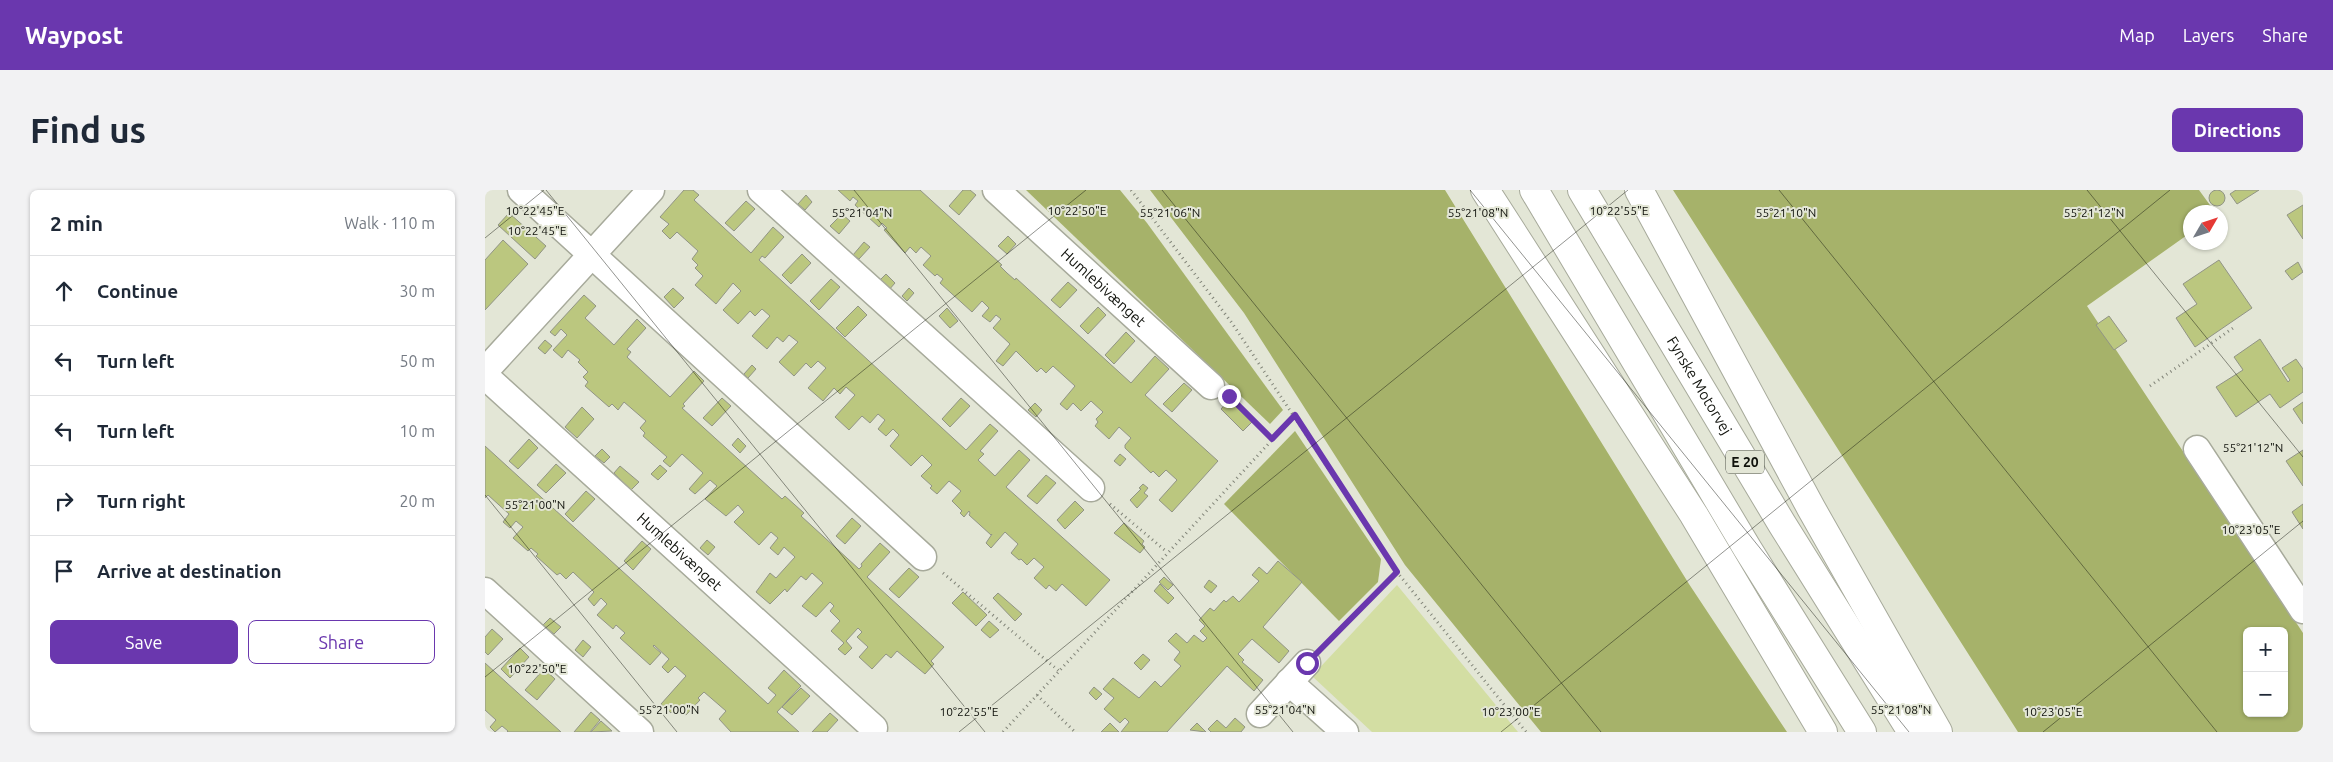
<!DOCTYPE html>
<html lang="en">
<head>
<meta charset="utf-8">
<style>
	body { margin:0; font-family:Ubuntu,sans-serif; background:#f2f2f3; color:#1f2937 }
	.controls { position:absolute; right:15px; bottom:15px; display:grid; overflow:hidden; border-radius:8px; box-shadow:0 1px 4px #0004 }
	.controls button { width:45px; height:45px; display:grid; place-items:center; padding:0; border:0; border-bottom:1px solid #e0e1e3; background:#fff; color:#1f2937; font:25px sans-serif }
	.compass { position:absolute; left:1698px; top:15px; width:45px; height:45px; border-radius:50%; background:#fff; box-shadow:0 1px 4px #0004; rotate:51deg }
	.stop { position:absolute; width:15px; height:15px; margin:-11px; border:4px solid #6a37ae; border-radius:50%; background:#fff }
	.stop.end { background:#6a37ae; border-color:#fff; box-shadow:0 1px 5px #0008 }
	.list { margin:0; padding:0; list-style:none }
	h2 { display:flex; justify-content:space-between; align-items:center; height:65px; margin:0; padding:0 20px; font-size:21px }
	h2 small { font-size:16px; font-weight:400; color:#747a83 }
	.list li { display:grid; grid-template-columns:32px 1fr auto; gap:15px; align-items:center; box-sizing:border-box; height:70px; padding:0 20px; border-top:1px solid #e0e1e3 }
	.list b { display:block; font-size:19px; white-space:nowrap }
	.list em { font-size:16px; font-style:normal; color:#747a83 }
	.actions { display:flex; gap:10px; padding:15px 20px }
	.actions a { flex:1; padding:11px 0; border:1px solid #6a37ae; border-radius:8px; text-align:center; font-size:18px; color:#6a37ae }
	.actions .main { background:#6a37ae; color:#fff }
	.icon { flex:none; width:28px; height:28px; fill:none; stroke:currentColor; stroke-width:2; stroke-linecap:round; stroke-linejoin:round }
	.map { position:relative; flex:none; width:1818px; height:542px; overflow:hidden; border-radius:8px }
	header { display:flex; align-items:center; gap:30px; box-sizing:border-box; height:70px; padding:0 25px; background:#6a37ae; color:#fff }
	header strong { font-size:24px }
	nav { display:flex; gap:28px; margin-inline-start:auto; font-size:18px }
	.intro { display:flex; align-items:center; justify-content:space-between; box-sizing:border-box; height:120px; padding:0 30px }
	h1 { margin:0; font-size:35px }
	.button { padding:12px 22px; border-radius:8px; background:#6a37ae; color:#fff; font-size:18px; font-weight:700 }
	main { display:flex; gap:30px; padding:0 30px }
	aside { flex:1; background:#fff; border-radius:8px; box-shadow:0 1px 4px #0004 }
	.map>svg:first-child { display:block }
	.green { fill:#d3dea3 }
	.forest { fill:#a6b26a; fill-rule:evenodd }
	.building { fill:#bbc77f; stroke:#919485 }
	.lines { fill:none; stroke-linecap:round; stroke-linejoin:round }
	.minor-casing { stroke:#a7aa9b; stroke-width:29 }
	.motorway-casing { stroke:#a7aa9b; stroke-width:30 }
	.path { stroke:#828579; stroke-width:3; stroke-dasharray:1 4; stroke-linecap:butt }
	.minor { stroke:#fff; stroke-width:26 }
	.motorway { stroke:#fff; stroke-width:28 }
	.route { stroke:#6a37ae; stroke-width:6 }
	.ticks { fill:none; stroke:#10120c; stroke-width:1; stroke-opacity:0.45 }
	.labels { text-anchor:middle; stroke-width:4; stroke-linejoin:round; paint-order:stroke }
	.shield { fill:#e3e6d6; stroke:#4f5249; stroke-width:1 }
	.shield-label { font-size:14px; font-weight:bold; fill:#10120c }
	.street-label { font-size:15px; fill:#10120c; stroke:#e3e6d6 }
	.ticks-label { font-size:12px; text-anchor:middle; fill:#10120c; stroke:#e3e6d6; stroke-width:4; stroke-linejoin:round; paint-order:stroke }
</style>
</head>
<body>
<header>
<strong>Waypost</strong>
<nav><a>Map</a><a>Layers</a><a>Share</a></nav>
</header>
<div class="intro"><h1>Find us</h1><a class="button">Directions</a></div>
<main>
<aside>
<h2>2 min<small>Walk · 110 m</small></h2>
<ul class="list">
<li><svg class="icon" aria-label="ahead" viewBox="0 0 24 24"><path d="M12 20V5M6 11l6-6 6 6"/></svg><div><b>Continue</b></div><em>30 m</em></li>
<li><svg class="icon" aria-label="left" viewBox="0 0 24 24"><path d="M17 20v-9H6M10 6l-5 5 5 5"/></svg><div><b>Turn left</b></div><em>50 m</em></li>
<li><svg class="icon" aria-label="left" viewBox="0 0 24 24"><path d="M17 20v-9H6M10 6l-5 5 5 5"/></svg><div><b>Turn left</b></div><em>10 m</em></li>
<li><svg class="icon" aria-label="right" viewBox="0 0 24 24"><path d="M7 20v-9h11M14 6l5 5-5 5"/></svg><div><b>Turn right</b></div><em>20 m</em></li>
<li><svg class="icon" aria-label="arrive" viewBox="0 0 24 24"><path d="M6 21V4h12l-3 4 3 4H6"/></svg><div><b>Arrive at destination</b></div></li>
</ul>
<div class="actions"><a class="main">Save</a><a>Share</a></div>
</aside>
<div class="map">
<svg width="1818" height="542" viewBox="0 0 1818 542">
	<rect width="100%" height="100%" fill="#e3e6d6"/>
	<path class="green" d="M912,395L1033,542H887L827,486Z"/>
	<g class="forest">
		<path d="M541,0H635L662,33L798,220L785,234Z"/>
		<path d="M665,0H960L1204,394L1302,542H1056L920,375L759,123Z"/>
		<path d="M1188,0H1714L1730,22H1706L1705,43L1602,116L1818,443V542H1533ZM1762,441H1799V523H1762Z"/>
		<path d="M810,241L896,369L893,392L854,431L739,314Z"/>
	</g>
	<g class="building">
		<circle cx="1732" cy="8" r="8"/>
		<path d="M199,0H208L214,5L209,10L266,63L288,37L299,47L280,68L277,66L274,70L481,260L505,234L513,241L495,261L499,264L493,270L510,286L534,260L545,270L521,297L625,390L601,416L577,394L571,401L564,395L561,399L549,388L559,377L549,368L542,375L536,369L534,370L526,363L533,354L520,342L506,358L501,353L507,344L506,345L484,325L485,323L484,321L479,327L475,323L477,321L467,311L476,301L464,291L452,304L445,298L447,296L436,286L447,275L437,265L426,276L405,256L414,245L408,239L401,246L393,239L400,230L393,224L385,233L377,226L364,240L350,227L370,205L361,197L355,204L349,198L338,211L323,198L341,178L333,171L326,178L321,173L309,186L294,172L313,152L304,145L298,152L292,147L282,159L267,146L285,126L277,119L270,126L265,121L253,134L238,120L256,101L248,93L231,114L210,95L218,86L210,78L213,75L207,69L213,61L192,42L185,49L177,41L184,34L175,27Z"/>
		<path d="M353,0H435L517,75L515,76L522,83L530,90L531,88L646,193L670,166L684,179L660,205L733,271L687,322L674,310L692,290L681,280L674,287L668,281L666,283L640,258V255L646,248L634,237L624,249L610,236L613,232L611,229L618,222L606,211L596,221L588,213L582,220L575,214L590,196L568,176L561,183L556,178L552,182L531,161L518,176L511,171L525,154L508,138L516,129L511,125L505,132L497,126L504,118L497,111L487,122L455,93L458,89L452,84L450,86L438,75L446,66L436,57L431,63L425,57L420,63L399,40L402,38L397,33L394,37L370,15L373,11L368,7L365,11Z"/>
		<path d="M478,0H485L491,5L474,25L464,16Z"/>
		<path d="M1751,0H1774L1752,14L1745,4Z"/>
		<path d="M321,5L327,12L320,20L313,14Z"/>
		<path d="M261,11L270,19L249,41L240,33Z"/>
		<path d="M1818,15V49L1802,25Z"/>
		<path d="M24,23L61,56L50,69L13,35Z"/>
		<path d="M357,24L365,31L354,44L345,36Z"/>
		<path d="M523,46L531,54L522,64L513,56Z"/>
		<path d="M18,50L43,74L0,120V70Z"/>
		<path d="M379,52L385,57L374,69L368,65Z"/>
		<path d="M317,64L326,73L306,94L297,85Z"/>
		<path d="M1734,70L1767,118L1710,157L1691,128L1712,114L1698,94Z"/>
		<path d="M1813,72L1818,82L1807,90L1800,81Z"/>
		<path d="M401,84L410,93L403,101L393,92Z"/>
		<path d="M346,89L355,97L334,120L325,111Z"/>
		<path d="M583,92L592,100L575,118L566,110Z"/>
		<path d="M188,98L199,108L189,118L179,107Z"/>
		<path d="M424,98L429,103L422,111L417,106Z"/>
		<path d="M99,105L111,116L100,128L129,155L152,129L161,138L142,159L146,162L142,167L185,207L209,181L219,191L198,214L200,216L197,218L297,309L300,306L319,323L316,326L374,379L377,376L376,374L395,353L405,362L382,387L459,457L446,471L449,474L440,484L412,461L406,468L401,464L387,479L374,467L383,457L372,447L377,442L373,438L361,451L367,458L360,465L353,459L359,453L346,441L355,431L345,421L349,416L345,412L331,427L317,416L338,393L327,383L321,390L316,386L302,402L300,399L285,414L271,402L285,383L291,388L310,367L299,357L293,365L285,358L293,348L286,342L274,355L249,332L259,322L253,315L241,326L220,309L232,296L225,290L210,304L204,299L218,283L197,264L185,277L178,271L182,267L158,246L160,243L155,238L161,231L139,212L133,220L127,214L124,217L100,196L103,192L98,187L103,182L93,172L95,170L83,160L77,168L68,160L82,145L76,139L70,146L65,142Z"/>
		<path d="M373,116L382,125L360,147L351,138Z"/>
		<path d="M613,117L621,125L603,144L595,136Z"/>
		<path d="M462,118L473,131L465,138L454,126Z"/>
		<path d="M1624,126L1642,151L1629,160L1611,135Z"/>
		<path d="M641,142L650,151L629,174L620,165Z"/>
		<path d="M1775,149L1803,192L1805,190L1797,178L1811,169L1818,179V202L1795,218L1785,204L1751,227L1731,197L1758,180L1749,167Z"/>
		<path d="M60,150L67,156L60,164L53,158Z"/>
		<path d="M267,175L271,179L263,188L259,184Z"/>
		<path d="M699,193L707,200L687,222L678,214Z"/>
		<path d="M237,208L246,216L227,236L218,228Z"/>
		<path d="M476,208L485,216L465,237L457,229Z"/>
		<path d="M744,210L767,232L758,241L736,219Z"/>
		<path d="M1818,212V234L1808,219Z"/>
		<path d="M550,213L557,220L551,227L543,220Z"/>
		<path d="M97,217L109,229L92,248L80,237Z"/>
		<path d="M253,248L261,256L255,263L247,255Z"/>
		<path d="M44,249L53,258L33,279L24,271Z"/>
		<path d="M0,256L283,514L291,505L283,498L299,480L316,496L292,522L314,542H246L234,529L241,521L219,502L213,508L215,510L201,525L191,517L186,523L176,514L201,486L190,476L183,483L177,477L184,469L169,455L168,456L176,463L165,475L135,448L140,443L131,435L128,439L112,425L122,414L116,408L109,416L103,409L109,402L88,382L81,389L75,383L72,385L51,366L53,364L46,358L43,361L28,348L38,337L31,331L25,338L18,332L24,324L3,305L0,308Z"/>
		<path d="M117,259L125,267L119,273L110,266Z"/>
		<path d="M1818,260V296L1801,271Z"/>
		<path d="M635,264L641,269L635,276L629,271Z"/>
		<path d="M71,274L81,283L61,303L52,295Z"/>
		<path d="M175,275L182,281L173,290L166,284Z"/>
		<path d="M135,276L154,292L146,300L129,283Z"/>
		<path d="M561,285L571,293L552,314L542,306Z"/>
		<path d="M658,294L663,298L659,303L663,306L652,318L645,310L656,299L654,298Z"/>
		<path d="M101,301L110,309L88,332L80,324Z"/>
		<path d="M590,311L599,320L580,339L572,330Z"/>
		<path d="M1818,314V339L1807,322Z"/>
		<path d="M367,328L376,336L360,354L351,346Z"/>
		<path d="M639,333L659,351L657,354L660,357L655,363L629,343Z"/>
		<path d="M222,350L230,357L223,365L215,358Z"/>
		<path d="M157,351L166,359L148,380L139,371Z"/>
		<path d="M793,371L817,392L778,437L804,461L794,473L767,449L753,464L759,470L757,472L778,490L769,501L742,476L682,542H636L644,532L640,528L635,533L619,519L629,508L618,499L628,488L654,508L670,491L676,497L696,476L689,470L695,462L683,451L691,443L702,453L709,445L718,452L722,448L715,441L720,436L714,430L725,418L729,421L739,410L741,412L748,406L754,412L774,391L767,385L774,377L782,384Z"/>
		<path d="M424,378L434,387L414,408L404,399Z"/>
		<path d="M679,387L688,395L683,400L674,392Z"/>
		<path d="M724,390L732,396L726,403L719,397Z"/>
		<path d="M675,394L689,408L683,414L669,401Z"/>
		<path d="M478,402L502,425L491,436L467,413Z"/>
		<path d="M513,403L537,424L530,431L508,408Z"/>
		<path d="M65,428L76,437L69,444L58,435Z"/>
		<path d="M504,431L514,440L505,448L496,440Z"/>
		<path d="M7,439L18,449L3,465L0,462V447Z"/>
		<path d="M98,450L106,457L98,467L90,460Z"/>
		<path d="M35,458L44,467L25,488L16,479Z"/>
		<path d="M658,464L665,470L656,480L649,473Z"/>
		<path d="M0,473L76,542H22L23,541L17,536L10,542L5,537L11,530L0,520Z"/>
		<path d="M59,479L70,489L52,510L40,500Z"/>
		<path d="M609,497L617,504L611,510L604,503Z"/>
		<path d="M316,498L325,506L307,525L297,517Z"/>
		<path d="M106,522L115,530L105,542H89Z"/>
		<path d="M345,523L353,530L342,542H327Z"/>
		<path d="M750,528L760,537L756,542H726L723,539L732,530L741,538Z"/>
		<path d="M116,531L127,541L106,542Z"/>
		<path d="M625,533L634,542H616Z"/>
		<path d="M712,533L721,542L705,540Z"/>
	</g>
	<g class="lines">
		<defs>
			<g id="minor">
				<path d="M36,0L438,367"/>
				<path d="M276,0L606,298"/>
				<path id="s1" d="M511,0L726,196"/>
				<path d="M0,181L166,0"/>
				<path id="s2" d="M0,186L389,538"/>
				<path d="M1712,259L1818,420"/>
				<path d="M0,401L155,542"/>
				<path d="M804,492L860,542"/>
				<path d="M775,524L822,473"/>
			</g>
			<g id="motorway">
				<path d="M1000,0L1209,325L1338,542"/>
				<path d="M1049,0L1262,358L1377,542"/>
				<path id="s3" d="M1097,0L1297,334L1427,542"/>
				<path d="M1154,0L1326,318L1453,542"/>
			</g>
		</defs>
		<use href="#minor" class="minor-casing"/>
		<use href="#motorway" class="motorway-casing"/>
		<g class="path">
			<path d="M646,0L747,133L912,382L1041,542"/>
			<path d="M1665,196L1751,136"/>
			<path d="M747,209L787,249"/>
			<path d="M625,314L682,362"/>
			<path d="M458,383L574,481"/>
			<path d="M839,456L912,382"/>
			<path d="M552,505L590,542"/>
			<path d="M518,542L810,225"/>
		</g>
		<use href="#minor" class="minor"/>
		<use href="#motorway" class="motorway"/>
	</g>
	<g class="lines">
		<path class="route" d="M744,206L787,249L810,225L912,382L822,473"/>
	</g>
	<path class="ticks" d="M61,0L500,542M369,0L808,542M677,0L1116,542M985,0L1424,542M1294,0L1732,542M1602,0L1818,267M0,48L59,0M0,305L192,542M0,487L601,0M474,542L1143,0M1016,542L1685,0M1558,542L1818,331"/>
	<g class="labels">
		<rect class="shield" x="1241" y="260.5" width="38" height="23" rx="4"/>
		<g class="shield-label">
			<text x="1260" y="277">E 20</text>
		</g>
		<g class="street-label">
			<text dy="5" stroke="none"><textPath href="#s1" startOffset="145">Humlebivænget</textPath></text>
			<text dy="5" stroke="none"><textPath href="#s3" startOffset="228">Fynske Motorvej</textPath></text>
			<text dy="5" stroke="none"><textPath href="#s2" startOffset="262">Humlebivænget</textPath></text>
		</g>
	</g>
	<g class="ticks-label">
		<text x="1134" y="25">10°22'55"E</text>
		<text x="50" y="25">10°22'45"E</text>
		<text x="592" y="25">10°22'50"E</text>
		<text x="377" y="27">55°21'04"N</text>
		<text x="685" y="27">55°21'06"N</text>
		<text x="993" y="27">55°21'08"N</text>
		<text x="1301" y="27">55°21'10"N</text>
		<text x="1609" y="27">55°21'12"N</text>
		<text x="52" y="45">10°22'45"E</text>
		<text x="1768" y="262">55°21'12"N</text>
		<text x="50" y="319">55°21'00"N</text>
		<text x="1766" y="344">10°23'05"E</text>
		<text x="52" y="483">10°22'50"E</text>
		<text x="184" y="524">55°21'00"N</text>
		<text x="800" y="524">55°21'04"N</text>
		<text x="1416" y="524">55°21'08"N</text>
		<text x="484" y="526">10°22'55"E</text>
		<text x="1026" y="526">10°23'00"E</text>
		<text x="1568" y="526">10°23'05"E</text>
	</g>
</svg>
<div class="controls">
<button>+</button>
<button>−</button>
</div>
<svg class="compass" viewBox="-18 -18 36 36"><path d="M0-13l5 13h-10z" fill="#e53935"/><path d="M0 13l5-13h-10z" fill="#747a83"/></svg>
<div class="stop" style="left:822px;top:473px"></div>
<div class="stop end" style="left:744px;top:206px"></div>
</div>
</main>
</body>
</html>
